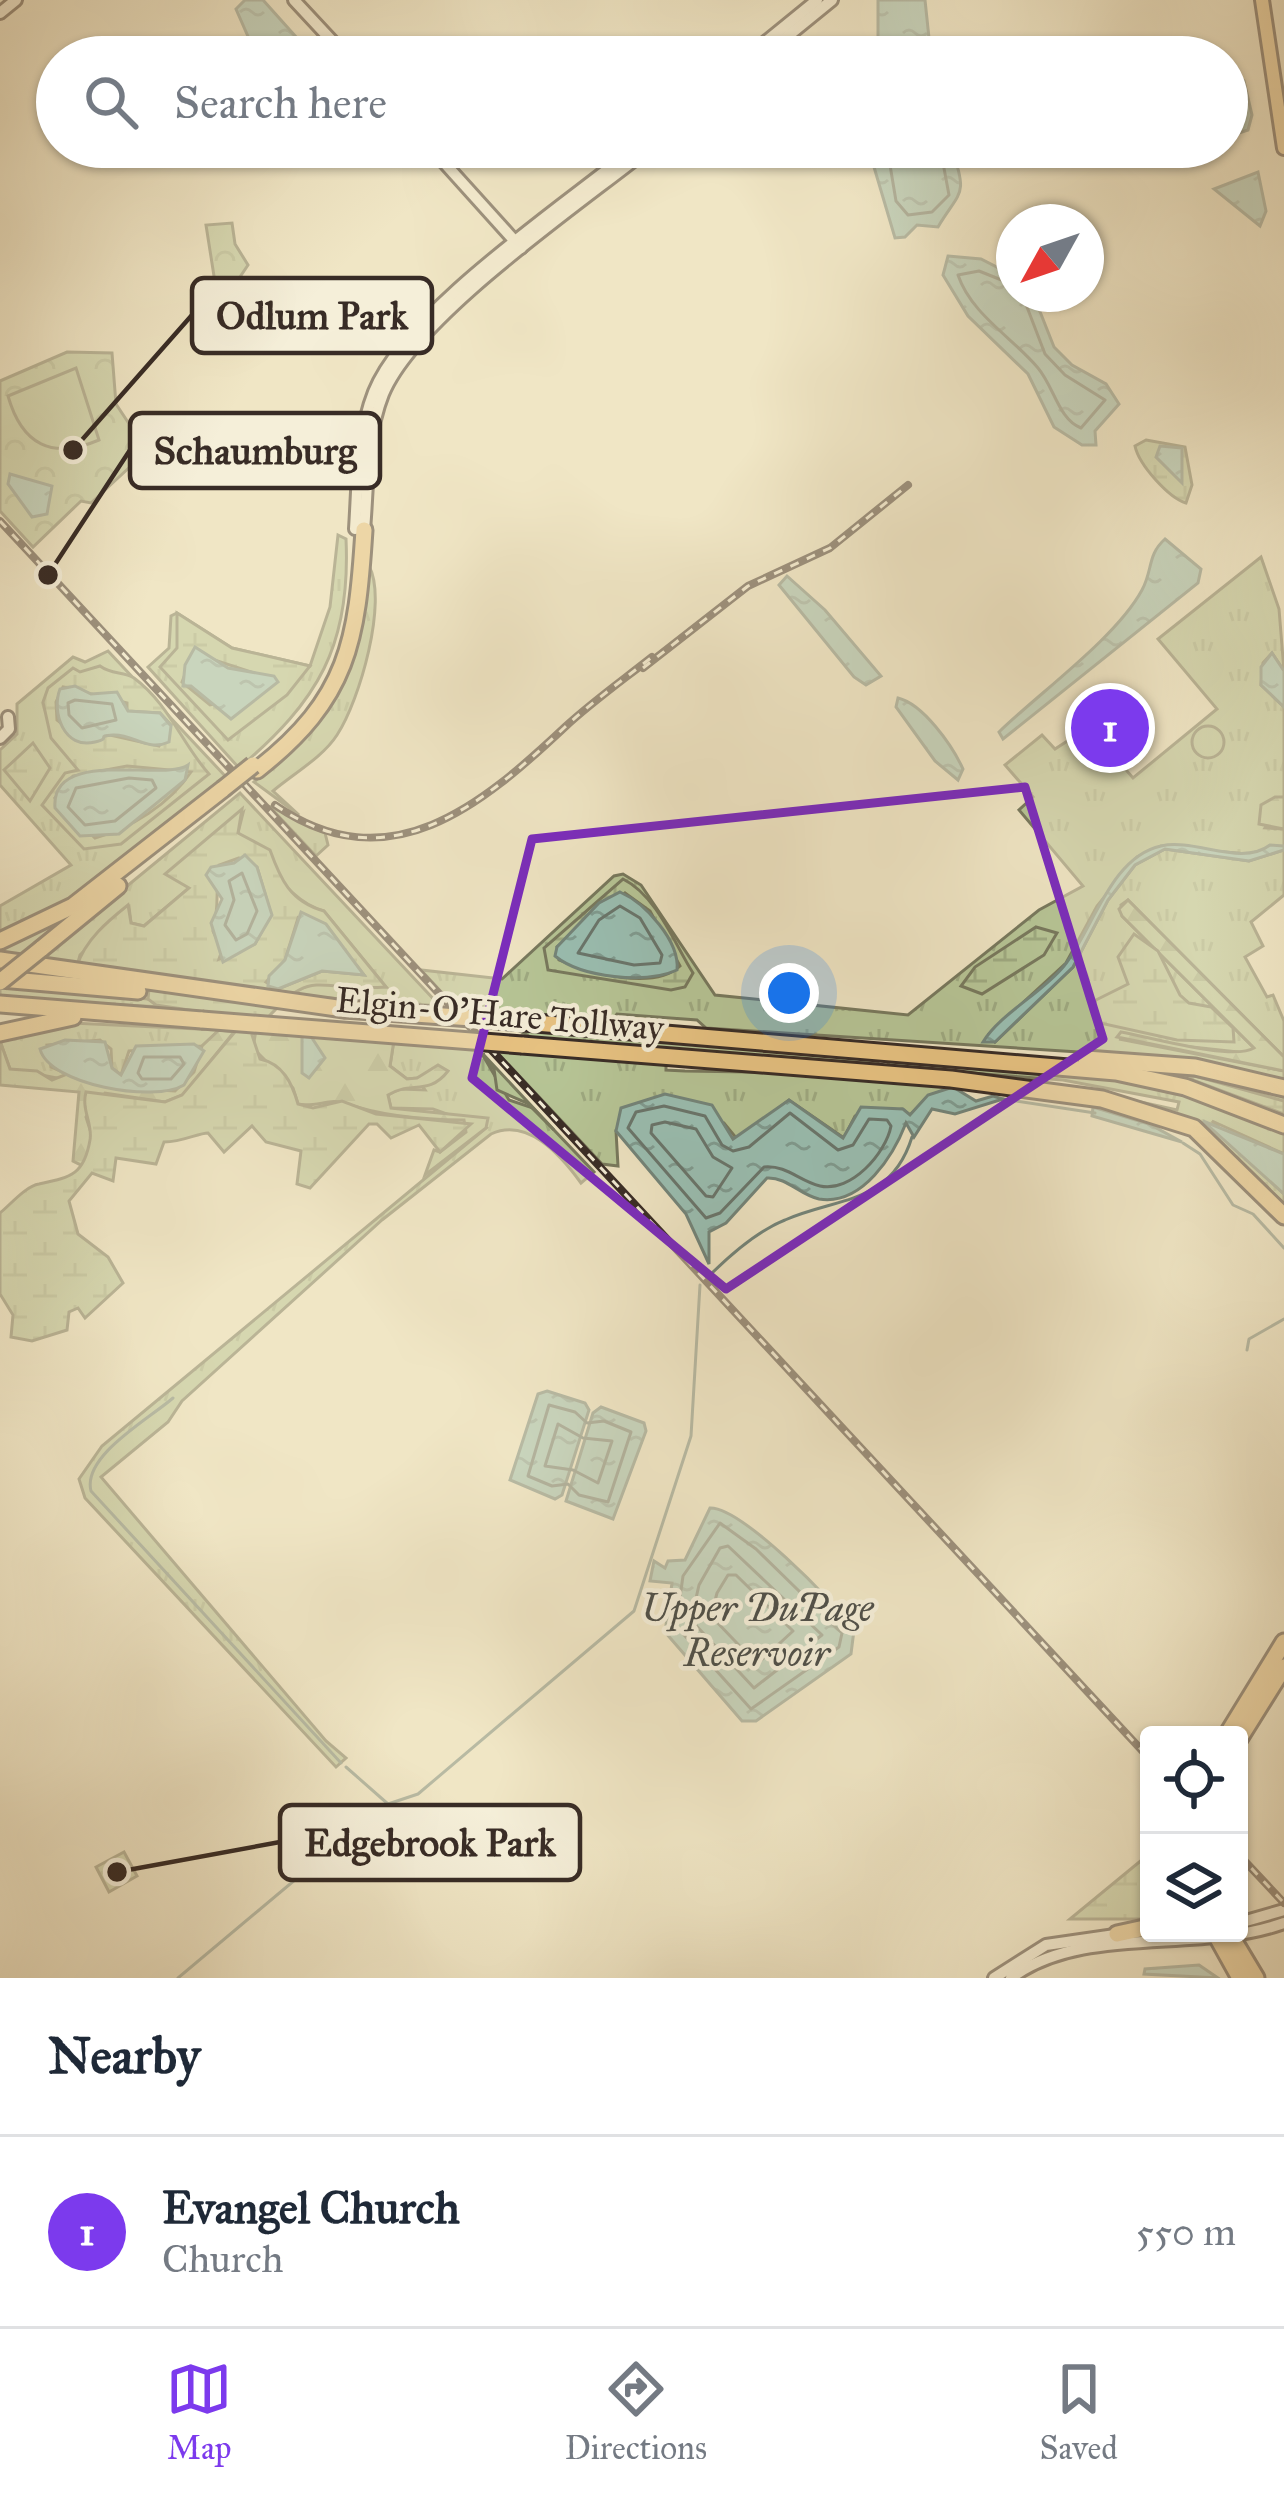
<!DOCTYPE html>
<html lang="en">
<head>
<meta charset="utf-8">
<style>
	body { margin:0; font-family:"IM FELL Great Primer",serif; background:#f6f6f7; color:#1f2937 }
	.controls { position:absolute; right:36px; bottom:36px; display:grid; overflow:hidden; border-radius:12px; box-shadow:0 3px 9px #0004 }
	.controls button { width:108px; height:108px; display:grid; place-items:center; padding:0; border:0; border-bottom:3px solid #e0e1e3; background:#fff; color:#1f2937; font:60px sans-serif }
	.compass { position:absolute; left:996px; top:204px; width:108px; height:108px; border-radius:50%; background:#fff; box-shadow:0 3px 9px #0004; rotate:230deg }
	.you { position:absolute; left:789px; top:993px; width:42px; height:42px; margin:-30px; border:9px solid #fff; border-radius:50%; background:#1a73e8; box-shadow:0 0 0 18px #1a73e833 }
	.badge { display:grid; place-items:center; width:78px; height:78px; border-radius:50%; background:#7c3aed; color:#fff; font-size:39px; font-weight:700 }
	.pin { position:absolute; translate:-50% -50%; border:6px solid #fff; box-shadow:0 3px 12px #0006 }
	.list { margin:0; padding:0; list-style:none }
	h2 { display:flex; justify-content:space-between; align-items:center; height:156px; margin:0; padding:0 48px; font-size:51px }
	h2 small { font-size:39px; font-weight:400; color:#747a83 }
	.list li { display:grid; grid-template-columns:78px 1fr auto; gap:36px; align-items:center; box-sizing:border-box; height:192px; padding:0 48px; border-top:3px solid #e0e1e3 }
	.list b { display:block; font-size:45px; white-space:nowrap }
	.list p { margin:0; font-size:39px; white-space:nowrap; color:#747a83 }
	.list em { font-size:39px; font-style:normal; color:#747a83 }
	.icon { flex:none; width:66px; height:66px; fill:none; stroke:currentColor; stroke-width:2; stroke-linecap:round; stroke-linejoin:round }
	.map { position:relative; flex:none; width:1284px; height:1978px; overflow:hidden }
	.search { position:absolute; background:#fff; box-shadow:0 3px 9px #0004; left:36px; right:36px; top:36px; height:132px; display:flex; align-items:center; gap:30px; box-sizing:border-box; padding:0 42px; border-radius:66px; color:#747a83; font-size:45px }
	.sheet { height:348px; background:#fff }
	nav { display:flex; justify-content:space-around; align-items:center; box-sizing:border-box; height:168px; border-top:3px solid #e0e1e3; background:#fff; font-size:33px; color:#747a83 }
	nav a { display:grid; justify-items:center; gap:6px }
	nav .on { color:#7c3aed }
	.map>svg:first-child { display:block }
	.grass { fill:url(#grass-tufts); stroke:#78795e; stroke-width:3 }
	.forest { fill:url(#forest-firs); stroke:#78795e; stroke-width:3 }
	.wetland { fill:url(#wetland-marsh); stroke:#78795e; stroke-width:3; fill-rule:evenodd }
	.park { fill:url(#park-crowns); stroke:#78795e; stroke-width:3 }
	.pitch { fill:#b7c697; stroke:#78795e; stroke-width:3 }
	.water { fill:url(#water-ripples); stroke:#73857b; stroke-width:3 }
	.lines { fill:none; stroke-linecap:round; stroke-linejoin:round }
	.shore { stroke:#69766d; stroke-width:3 }
	.stream { stroke:#73857b; stroke-width:3 }
	.secondary-casing { stroke:#382c26; stroke-width:16 }
	.primary-casing { stroke:#382c26; stroke-width:18 }
	.highway-casing { stroke:#382c26; stroke-width:21 }
	.secondary { stroke:#f5efd9; stroke-width:10 }
	.primary { stroke:#e8c382; stroke-width:12 }
	.highway { stroke:#e8c382; stroke-width:15 }
	.rail-casing { stroke:#382c26; stroke-width:8 }
	.rail { stroke:#f5efd9; stroke-width:3; stroke-dasharray:9; stroke-linecap:butt }
	.highway-bridge-casing { stroke:#382c26; stroke-width:21; stroke-linecap:butt }
	.highway-bridge { stroke:#e8c382; stroke-width:15 }
	.marked { fill:none; stroke:#7b2cbf; stroke-width:9; stroke-linejoin:round }
	.labels { text-anchor:middle; stroke-width:9; stroke-linejoin:round; paint-order:stroke }
	.street-label { font-size:36px; fill:#382c26; stroke:#f5efd9 }
	.water-label { font-size:39px; font-style:italic; fill:#50514a; stroke:#f5efd9 }
	.leader { fill:none; stroke:#382c26; stroke-width:4.5 }
	.callout-dot { fill:#382c26; stroke:#f5efd9; stroke-width:4.5 }
	.callout { fill:#f5efd9; stroke:#382c26; stroke-width:4.5 }
	.callout-label { font-size:39px; text-anchor:middle; font-weight:bold; fill:#382c26 }
</style>
</head>
<body>
<div class="map">
<svg width="1284" height="1978" viewBox="0 0 1284 1978">
	<defs>
		<pattern id="grass-tufts" width="24" height="20" patternUnits="userSpaceOnUse" patternTransform="scale(3)"><rect width="24" height="20" fill="#b7c697"/><path d="M3 7l-1-3M5 7V3M7 7l1-3M15 17l-1-3M17 17v-4M19 17l1-3" fill="none" stroke="#9eaa82"/></pattern>
		<pattern id="forest-firs" width="22" height="20" patternUnits="userSpaceOnUse" patternTransform="scale(3)"><rect width="22" height="20" fill="#b7c697"/><path d="M5 1l3.5 6h-7zM16 11l3.5 6h-7z" fill="#9eaa82"/></pattern>
		<pattern id="wetland-marsh" width="20" height="14" patternUnits="userSpaceOnUse" patternTransform="scale(3)"><rect width="20" height="14" fill="#b7c697"/><path d="M1 5h8M5 5V1M11 12h8M15 12V8" fill="none" stroke="#9eaa82"/></pattern>
		<pattern id="park-crowns" width="20" height="18" patternUnits="userSpaceOnUse" patternTransform="scale(3)"><rect width="20" height="18" fill="#b7c697"/><path d="M2 6a3 3 0 1 1 6 0M12 15a3 3 0 1 1 6 0" fill="none" stroke="#9eaa82"/></pattern>
		<pattern id="water-ripples" width="26" height="14" patternUnits="userSpaceOnUse" patternTransform="scale(3)"><rect width="26" height="14" fill="#9ac0b4"/><path d="M2 4q2-2 4 0t4 0M15 11q2-2 4 0t4 0" fill="none" stroke="#7f9c92"/></pattern>
	</defs>
	<rect width="100%" height="100%" fill="#f0e6c5"/>
	<filter id="stains"><feTurbulence type="fractalNoise" baseFrequency=".00167" numOctaves="4"/><feColorMatrix values="0 0 0 0 .2 0 0 0 0 .09 0 0 0 0 .02 0 0 0 .5 -.17"/></filter>
	<radialGradient id="worn" r=".72"><stop offset=".6" stop-color="#630" stop-opacity="0"/><stop offset="1" stop-color="#630" stop-opacity=".3"/></radialGradient>
	<g class="grass">
		<path d="M338,535L346,539C351,646 318,701 239,768L148,667L169,648L171,616L177,613L232,648L310,666L330,607Z"/>
		<path d="M1261,557L1279,609L1284,671L1272,653L1263,663L1261,685L1284,707V797L1265,828L1284,829V846L1247,854L1161,846L1137,857L1097,906L1066,963L989,1034L995,1042L1073,967L1108,900L1135,865L1165,849L1249,861L1284,850V895L1251,922L1263,946L1245,957L1267,997L1273,995L1284,1021V1057L1128,900L1121,905L1122,916L1254,1048L1247,1053L1119,1039L1284,1071V1081L1157,1057L706,1028L697,1020L617,1014L614,1018L458,1010L421,970L502,979L614,876L623,874L641,885L715,995L908,1015L1039,910L1083,886L1019,810L1033,797L1005,765L1042,735L1055,749L1089,727L1133,778L1217,709L1158,639Z"/>
		<path d="M369,566C388,601 360,700 337,735C323,757 293,774 273,791L299,815L254,782C335,713 357,673 369,566Z"/>
		<path d="M108,651L227,778L66,903L0,935V906L71,865L0,785V750L17,734V704L73,657L85,662Z"/>
		<path d="M240,793L440,1006L287,995L319,981L386,987L324,911C286,901 267,857 238,833L243,813L176,876L189,888L144,926L131,923L129,907L80,955L77,966L36,961Z"/>
		<path d="M90,900L22,959L0,955V945Z"/>
		<path d="M0,985L148,999L179,1008L0,998Z"/>
		<path d="M72,1023L219,1030L202,1046L129,1051L121,1075L112,1068L111,1049L100,1040L47,1045L51,1067L67,1074L62,1079L10,1069L0,1041Z"/>
		<path d="M516,1029L878,1059V1064L536,1040Z"/>
		<path d="M394,1040L478,1047L509,1100L533,1108L594,1172L581,1183C560,1154 527,1117 491,1134L382,1220L182,1401L168,1422L101,1477L326,1741L346,1758L336,1767L85,1498L79,1479L102,1446L486,1128L433,1109L391,1108L388,1095L400,1089L425,1090L417,1078L407,1079L390,1066Z"/>
		<path d="M493,1048L666,1064V1070L685,1071L804,1073L953,1087L928,1096L910,1115L902,1109L855,1116L844,1138L789,1100L737,1139L724,1123L616,1131L618,1166L602,1164Z"/>
		<path d="M886,1059L1115,1078L1190,1095L1284,1131V1154L1212,1121L1284,1194V1206L1202,1126L1127,1099L1177,1110L1179,1102L1063,1080L890,1067Z"/>
		<path d="M1125,1068L1193,1072L1284,1094V1117L1202,1087Z"/>
	</g>
	<g class="forest">
		<path d="M1275,797H1284V829L1259,824L1261,805Z"/>
		<path d="M1128,900L1284,1057V1071L1117,1037L1121,1032C1150,1037 1232,1061 1254,1048L1122,916L1119,909Z"/>
		<path d="M219,1030L234,1032L183,1095L165,1102L105,1093L86,1117L92,1136L85,1167L73,1161L79,1092L0,1085V1041L10,1069L37,1071L52,1080L67,1074L107,1087L175,1091L194,1072L202,1046Z"/>
		<path d="M256,1030L394,1040L390,1066L407,1079L417,1078L438,1065L448,1071C429,1096 410,1081 388,1095L391,1108L488,1118L486,1128L425,1175L434,1150L440,1152L466,1132L464,1120C422,1120 381,1116 344,1103C332,1098 313,1108 298,1104L293,1088L253,1048Z"/>
	</g>
	<g class="wetland">
		<path d="M1146,440L1185,447L1192,485L1186,503C1169,498 1139,465 1135,446Z"/>
		<path d="M177,613L232,648L310,666L287,695L228,740L160,667L177,648ZM202,656L270,678L260,695L210,705L182,682L191,659Z"/>
		<path d="M100,666C112,675 123,671 134,678C169,704 182,744 209,774L121,844L84,849L42,805L65,773L78,770L51,738L43,702L48,688L73,668L80,672ZM63,687L127,703V711L160,713L171,725L159,746L110,735L83,741L57,720L56,702ZM127,766L191,772C169,805 131,828 95,838L55,798L73,776Z"/>
		<path d="M33,743L50,768L30,801L4,770Z"/>
		<path d="M269,806L325,833L328,845L316,856Z"/>
		<path d="M242,809L238,833L270,850C280,878 290,902 324,911L386,987C306,992 315,962 252,1035L260,1059C283,1064 292,1083 298,1104L313,1108L342,1101L376,1114L471,1124L440,1152L419,1125L391,1138L377,1124H369L310,1188L297,1184L301,1151L266,1142L252,1126L224,1152L208,1133C198,1133 183,1142 164,1142L156,1164L116,1158L113,1181L92,1173L69,1201L78,1234L108,1257L123,1283L85,1318L78,1308L69,1312L67,1330L32,1341L11,1337L13,1315L0,1294V1213C11,1204 26,1186 39,1184C71,1177 84,1175 90,1140C93,1124 81,1110 86,1092L165,1102L182,1095L234,1033L202,1012L156,1005L148,999L150,979L77,966C85,940 108,921 128,905L131,923L144,926L189,888L165,874ZM239,858L257,867L271,914L255,944L219,959L222,950L213,931C220,906 215,889 219,865ZM298,918L357,966L364,975L322,971L278,989L266,982L285,960Z"/>
		<path d="M623,879C657,896 674,943 693,973L685,987L671,990L548,970L544,948ZM625,893L650,911L680,966C654,991 588,973 559,960L557,947Z"/>
		<path d="M1036,927L1057,933L1044,955L982,994L961,986L975,967Z"/>
		<path d="M1134,934L1158,951L1180,995L1189,1003L1211,1007L1233,1028L1234,1042L1177,1040L1100,1023L1093,1008L1096,1000L1128,984L1118,957Z"/>
		<path d="M483,1054L554,1130L527,1103L497,1090L494,1069Z"/>
		<path d="M1195,1076L1284,1101V1114L1190,1079Z"/>
		<path d="M1149,1854V1919H1070Z"/>
	</g>
	<g class="park">
		<path d="M232,223L235,244L248,265L219,308L206,225Z"/>
		<path d="M67,352L112,353L116,404L147,451L91,503L81,501L33,547L0,511V381Z"/>
		<path d="M124,1852L137,1876L109,1892L96,1867Z"/>
	</g>
	<g class="pitch">
		<path d="M76,368L99,440C52,460 22,445 8,396Z"/>
		<circle cx="1208" cy="742" r="16"/>
	</g>
	<g class="water">
		<path d="M245,0H263L314,57H265L250,41L236,9Z"/>
		<path d="M878,0H925L931,57H878Z"/>
		<path d="M1231,72L1244,81L1252,115L1248,130L1227,137V73Z"/>
		<path d="M875,147H951C969,197 960,190 938,227L917,225L905,237L895,238L874,167Z"/>
		<path d="M1258,172L1266,211L1260,226L1214,189Z"/>
		<path d="M948,256L981,259L1014,276V294H1033L1054,347L1072,365L1106,384L1119,404L1095,431L1096,445H1082L1054,427L1028,374L968,316L943,275Z"/>
		<path d="M1160,446L1182,448V483L1156,457Z"/>
		<path d="M10,474L52,486L47,514L32,517L8,484Z"/>
		<path d="M1165,539L1201,569L1198,583L1003,739L999,732C1039,693 1116,638 1142,590C1153,570 1147,555 1165,539Z"/>
		<path d="M787,576L825,610L881,676L866,685L854,677L779,585Z"/>
		<path d="M195,647L228,668L274,676L278,682L231,719L191,686H183L185,665Z"/>
		<path d="M1272,653L1284,671V707L1261,685V667Z"/>
		<path d="M75,686L91,694L117,692L128,711L160,713L171,726L169,742C147,752 134,734 113,735C94,736 113,738 95,742C64,750 51,712 60,689Z"/>
		<path d="M898,698C923,704 952,745 963,769L958,780L935,761L896,707Z"/>
		<path d="M188,765L185,780L119,834L80,836L55,808C50,747 164,782 188,765Z"/>
		<path d="M1270,845L1284,846V850L1249,861L1165,849L1135,865L1108,900L1073,967L995,1042H983C1000,1014 1042,993 1064,966C1093,930 1110,857 1161,846C1195,838 1241,867 1270,845Z"/>
		<path d="M245,855L257,867L272,915L255,944L223,962L211,923L222,899L206,875L211,867L234,863Z"/>
		<path d="M620,892C645,903 680,941 677,970C646,984 582,978 555,956L557,947L599,903Z"/>
		<path d="M301,912L326,924L364,975L322,971L278,989L268,986L269,976L285,960Z"/>
		<path d="M310,1035L325,1058L309,1078L302,1073V1037Z"/>
		<path d="M65,1040L105,1042L112,1068L121,1075L136,1046L194,1044L204,1051L184,1085C155,1103 49,1085 40,1049Z"/>
		<path d="M953,1087L976,1101L993,1096L1003,1099L955,1114L932,1109L914,1137L906,1123C894,1154 863,1206 819,1199C800,1195 787,1177 767,1178L726,1223L709,1232V1264L686,1214L616,1131L621,1108L665,1094L712,1105L733,1139L789,1100L843,1138L861,1107L903,1109L910,1115L928,1095Z"/>
		<path d="M1093,1107L1149,1124L1182,1142L1092,1116Z"/>
		<path d="M1203,1121L1284,1154V1194Z"/>
		<path d="M547,1391L585,1403L589,1410L562,1495L555,1499L510,1480L538,1394Z"/>
		<path d="M601,1407L644,1423L646,1431L613,1519L566,1501L593,1413Z"/>
		<path d="M710,1508C741,1507 835,1602 854,1630L851,1654L756,1721H742L665,1632L672,1583L650,1581L654,1561L665,1568L668,1561L685,1560Z"/>
		<path d="M1199,1965L1218,1978L1144,1974L1145,1969Z"/>
	</g>
	<g class="lines">
		<g class="shore">
			<path d="M887,147L896,201L908,215L932,212L949,195L940,147"/>
			<path d="M1014,285L979,271L958,275C971,314 1013,338 1038,368C1054,387 1059,420 1081,428L1105,400L1065,375L1045,354L1022,294"/>
			<path d="M75,700L112,704L116,720L82,728L69,715L68,703Z"/>
			<path d="M129,778L152,780L156,788L115,821L85,825L68,807L76,788Z"/>
			<path d="M242,873L257,911L247,934L236,940L225,925L234,900L229,881Z"/>
			<path d="M620,906L640,918L662,955L660,963L634,965L578,953L599,920Z"/>
			<path d="M144,1057H180L184,1064L171,1079H142L138,1073Z"/>
			<path d="M664,1106L705,1116L722,1145L733,1151L749,1147L790,1113L838,1150L853,1145L869,1119L887,1120L891,1126C886,1153 851,1193 820,1186C799,1181 787,1165 764,1167L720,1213L706,1218L628,1128L636,1112Z"/>
			<path d="M665,1122L696,1129L713,1157L732,1168L713,1197L706,1196L651,1133L652,1125Z"/>
			<path d="M549,1405L575,1412L587,1423L604,1421L631,1432L608,1502L579,1495L568,1484L552,1486L528,1476Z"/>
			<path d="M558,1424L583,1438L612,1441L598,1483L573,1470L545,1466Z"/>
			<path d="M720,1523L756,1549L842,1633L839,1647L751,1709L676,1626L683,1576Z"/>
			<path d="M728,1546L822,1635L754,1688L691,1620L699,1585L720,1548Z"/>
			<path d="M728,1575H736L793,1631L757,1664L711,1616L717,1593Z"/>
		</g>
		<g class="stream">
			<path d="M1003,1099L1095,1113"/>
			<path d="M1183,1143L1200,1154L1233,1205L1253,1214L1284,1248"/>
			<path d="M709,1276C730,1255 757,1231 785,1220C837,1197 891,1205 912,1137"/>
			<path d="M1247,1350L1249,1339L1284,1319"/>
			<path d="M173,1398C149,1419 82,1456 91,1491L341,1763"/>
			<path d="M346,1767L388,1804"/>
			<path d="M178,1978L364,1822L388,1804L418,1794L634,1611L691,1436L700,1285"/>
		</g>
		<defs>
			<g id="secondary">
				<path d="M294,0L347,57"/>
				<path d="M0,13L16,0"/>
				<path d="M747,57L817,0"/>
				<path d="M762,57L832,0"/>
				<path d="M430,147L521,248"/>
				<path d="M355,529C358,484 357,435 374,392C407,310 564,206 636,147"/>
				<path d="M364,530C368,485 366,437 383,394C415,316 580,204 651,147"/>
				<path d="M0,738L9,729L8,717"/>
				<path d="M1239,1923L1284,1910"/>
				<path d="M994,1978L1046,1945L1122,1934"/>
				<path d="M1011,1978C1083,1924 1198,1954 1284,1923"/>
			</g>
			<path id="primary" d="M1262,0L1284,148"/>
			<g id="highway">
				<path d="M257,770C349,698 357,641 364,530"/>
				<path d="M0,941L73,906L223,789"/>
				<path d="M41,949L118,886"/>
				<path d="M0,960L344,1009"/>
				<path d="M0,979L138,991"/>
				<path d="M0,1004L202,1020"/>
				<path d="M500,1020L1116,1072L1185,1087L1284,1125"/>
				<path d="M0,1033L73,1017"/>
				<path d="M522,1045L951,1079L1102,1099L1194,1128L1284,1216"/>
				<path d="M1086,1059L1195,1067L1284,1088"/>
				<path d="M1227,1735L1284,1642"/>
				<path d="M1239,1739L1284,1667"/>
				<path d="M1215,1933L1240,1978"/>
				<path d="M1229,1933L1256,1978"/>
				<path d="M1117,1934L1149,1927"/>
			</g>
		</defs>
		<use href="#secondary" class="secondary-casing"/>
		<use href="#primary" class="primary-casing"/>
		<use href="#highway" class="highway-casing"/>
		<use href="#secondary" class="secondary"/>
		<use href="#primary" class="primary"/>
		<use href="#highway" class="highway"/>
		<defs>
			<g id="rail">
				<path d="M0,521L1149,1758"/>
				<path d="M643,668L748,586L830,548L908,485"/>
				<path d="M275,805C389,884 482,805 565,727C592,702 623,680 652,657"/>
				<path d="M1239,1855L1284,1903"/>
			</g>
		</defs>
		<use href="#rail" class="rail-casing"/>
		<use href="#rail" class="rail"/>
		<defs>
			<g id="highway-bridge">
				<path d="M223,789L253,765"/>
				<path d="M0,982L41,949"/>
				<path d="M344,1009L500,1020"/>
				<path d="M202,1020L522,1045"/>
			</g>
		</defs>
		<use href="#highway-bridge" class="highway-bridge-casing"/>
		<use href="#highway-bridge" class="highway-bridge"/>
	</g>
	<path d="M0 0H1284V1978H0ZM1025,787L1103,1039L726,1289L472,1078L532,839Z" fill="#f0e6c5" fill-opacity=".55" fill-rule="evenodd"/>
	<path class="marked" d="M1025,787L1103,1039L726,1289L472,1078L532,839Z"/>
	<g class="labels">
		<g class="street-label">
			<text transform="translate(500 1013) rotate(5)" y="13">Elgin-O'Hare Tollway</text>
		</g>
		<g class="water-label">
			<text x="757" y="1621">Upper DuPage<tspan x="757" dy="45">Reservoir</tspan></text>
		</g>
	</g>
	<path class="leader" d="M73 450L192 315M48 575L130 450M117 1872L280 1842"/>
	<g class="callout-dot">
		<circle cx="73" cy="450" r="12"/>
		<circle cx="48" cy="575" r="12"/>
		<circle cx="117" cy="1872" r="12"/>
	</g>
	<g class="callout">
		<rect x="192" y="278" width="240" height="75" rx="12"/>
		<rect x="130" y="413" width="250" height="75" rx="12"/>
		<rect x="280" y="1805" width="300" height="75" rx="12"/>
	</g>
	<g class="callout-label">
		<text x="312" y="329">Odlum Park</text>
		<text x="255" y="464">Schaumburg</text>
		<text x="430" y="1856">Edgebrook Park</text>
	</g>
	<rect width="100%" height="100%" filter="url(#stains)"/>
	<rect width="100%" height="100%" fill="url(#worn)"/>
</svg>
<div class="controls">
<button><svg class="icon" aria-label="locate" viewBox="0 0 24 24"><circle cx="12" cy="12" r="6"/><path d="M12 2v4M12 18v4M2 12h4M18 12h4"/></svg></button>
<button><svg class="icon" aria-label="layers" viewBox="0 0 24 24"><path d="M12 4l9 5-9 5-9-5zM3 14l9 5 9-5"/></svg></button>
</div>
<svg class="compass" viewBox="-18 -18 36 36"><path d="M0-13l5 13h-10z" fill="#e53935"/><path d="M0 13l5-13h-10z" fill="#747a83"/></svg>
<div class="you"></div>
<div class="pin badge" style="left:1110px;top:728px">1</div>
<div class="search"><svg class="icon" aria-label="search" viewBox="0 0 24 24"><circle cx="10" cy="10" r="6"/><path d="M15 15l6 6"/></svg>Search here</div>
</div>
<section class="sheet">
<h2>Nearby<small></small></h2>
<ul class="list">
<li><span class="badge">1</span><div><b>Evangel Church</b><p>Church</p></div><em>550 m</em></li>
</ul>
</section>
<nav>
<a class="on"><svg class="icon" aria-label="map" viewBox="0 0 24 24"><path d="M3 6l6-2 6 2 6-2v14l-6 2-6-2-6 2zM9 4v14M15 6v14"/></svg>Map</a>
<a><svg class="icon" aria-label="directions" viewBox="0 0 24 24"><path d="M12 3l9 9-9 9-9-9zM9 14v-3h6M13 9l2 2-2 2"/></svg>Directions</a>
<a><svg class="icon" aria-label="saved" viewBox="0 0 24 24"><path d="M7 4h10v16l-5-4-5 4z"/></svg>Saved</a>
</nav>
</body>
</html>
